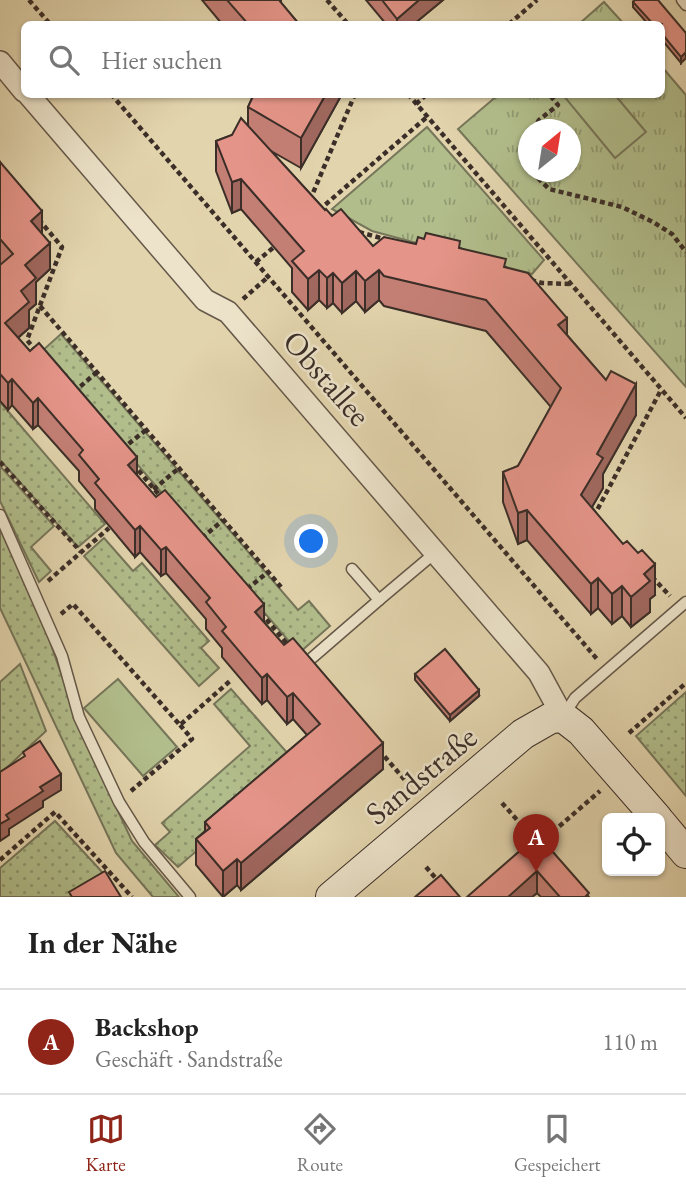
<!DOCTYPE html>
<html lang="de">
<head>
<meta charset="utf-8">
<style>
	body { margin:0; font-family:"EB Garamond",serif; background:#f6f6f6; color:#222 }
	.controls { position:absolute; right:21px; bottom:21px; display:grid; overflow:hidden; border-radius:10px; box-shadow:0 2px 5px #0004 }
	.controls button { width:63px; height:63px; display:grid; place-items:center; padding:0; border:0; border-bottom:2px solid #e0e0e0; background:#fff; color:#222; font:35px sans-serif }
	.compass { position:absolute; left:518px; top:119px; width:63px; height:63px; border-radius:50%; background:#fff; box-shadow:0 2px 5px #0004; rotate:30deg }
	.you { position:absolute; left:312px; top:542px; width:24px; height:24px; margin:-18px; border:5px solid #fff; border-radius:50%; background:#1a73e8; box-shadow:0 0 0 10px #1a73e833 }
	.badge { display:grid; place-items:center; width:46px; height:46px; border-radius:50%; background:#8f2418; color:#fff; font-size:23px; font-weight:700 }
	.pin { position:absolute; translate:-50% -58px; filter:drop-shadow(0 2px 4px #0008) }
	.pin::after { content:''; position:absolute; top:37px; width:24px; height:21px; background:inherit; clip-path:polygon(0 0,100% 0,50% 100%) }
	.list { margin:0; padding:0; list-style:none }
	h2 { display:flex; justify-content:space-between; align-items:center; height:91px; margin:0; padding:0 28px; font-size:30px }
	h2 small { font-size:23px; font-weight:400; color:#767676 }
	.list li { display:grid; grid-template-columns:46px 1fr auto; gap:21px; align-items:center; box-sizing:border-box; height:105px; padding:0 28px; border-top:2px solid #e0e0e0 }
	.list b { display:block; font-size:26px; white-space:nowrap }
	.list p { margin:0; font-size:23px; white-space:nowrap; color:#767676 }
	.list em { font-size:23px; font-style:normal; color:#767676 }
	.icon { flex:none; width:38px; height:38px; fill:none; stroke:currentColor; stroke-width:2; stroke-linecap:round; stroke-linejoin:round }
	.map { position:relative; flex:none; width:686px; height:897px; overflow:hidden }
	.search { position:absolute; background:#fff; box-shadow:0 2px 5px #0004; left:21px; right:21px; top:21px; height:77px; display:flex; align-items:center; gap:18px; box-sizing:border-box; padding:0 24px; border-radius:10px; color:#767676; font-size:26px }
	.sheet { height:196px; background:#fff }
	nav { display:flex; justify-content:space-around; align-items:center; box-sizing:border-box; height:98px; border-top:2px solid #e0e0e0; background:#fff; font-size:19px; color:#767676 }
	nav a { display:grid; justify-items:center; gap:4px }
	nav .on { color:#8f2418 }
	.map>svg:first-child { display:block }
	.grass { fill:url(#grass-dots); stroke:#76765a; stroke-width:2 }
	.park { fill:url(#park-tufts); stroke:#76765a; stroke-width:2; fill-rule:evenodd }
	.garden { fill:#b1bd8b; stroke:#76765a; stroke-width:2 }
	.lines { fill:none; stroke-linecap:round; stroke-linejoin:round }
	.lane-casing { stroke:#655849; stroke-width:13 }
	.street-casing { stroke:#655849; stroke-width:24 }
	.secondary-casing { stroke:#3b2e28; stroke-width:32 }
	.path { stroke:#3b2e28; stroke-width:4.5; stroke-dasharray:5 3.5; stroke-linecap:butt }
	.lane { stroke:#ece3ca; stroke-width:10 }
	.street { stroke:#ece3ca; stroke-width:21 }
	.secondary { stroke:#ece3ca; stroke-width:30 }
	.wall { fill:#c47f75; stroke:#3b2e28; stroke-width:2 }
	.shaded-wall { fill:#a0685f; stroke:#3b2e28; stroke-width:2 }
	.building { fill:#e49488; stroke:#3b2e28; stroke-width:2 }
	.labels { text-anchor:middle; stroke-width:5; stroke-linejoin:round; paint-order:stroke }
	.street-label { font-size:32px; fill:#3b2e28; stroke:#ece3ca }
</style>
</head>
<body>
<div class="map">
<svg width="686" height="897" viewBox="0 0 686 897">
	<defs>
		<pattern id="grass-dots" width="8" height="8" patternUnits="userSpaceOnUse" patternTransform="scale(1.75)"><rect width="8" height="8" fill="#b1bd8b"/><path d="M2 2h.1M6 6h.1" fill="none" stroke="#919a72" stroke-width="1.8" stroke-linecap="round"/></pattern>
		<pattern id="park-tufts" width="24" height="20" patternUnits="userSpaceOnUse" patternTransform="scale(1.75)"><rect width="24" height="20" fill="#b1bd8b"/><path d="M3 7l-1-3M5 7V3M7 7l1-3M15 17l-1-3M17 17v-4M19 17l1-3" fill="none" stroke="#919a72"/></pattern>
	</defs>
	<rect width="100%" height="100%" fill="#e2d4ad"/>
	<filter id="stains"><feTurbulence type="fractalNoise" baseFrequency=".00286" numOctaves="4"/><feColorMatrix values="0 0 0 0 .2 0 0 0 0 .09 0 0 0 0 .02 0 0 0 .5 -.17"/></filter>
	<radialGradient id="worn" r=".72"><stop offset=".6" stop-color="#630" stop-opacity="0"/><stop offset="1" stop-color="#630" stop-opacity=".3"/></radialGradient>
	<g class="grass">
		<path d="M61,334L298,610L309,601L330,626L299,653L41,352Z"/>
		<path d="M0,402L105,524L78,547L0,460Z"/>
		<path d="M0,466L54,526L31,547L51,571L39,582L0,501Z"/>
		<path d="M0,528L45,628L85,741L132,841L179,897H153L116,853L0,608Z"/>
		<path d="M104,538L133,571L142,563L209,641L201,648L219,668L199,686L84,556Z"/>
		<path d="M20,664L46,731L0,774V682Z"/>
		<path d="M231,689L297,764L178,867L155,845L170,832L162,823L250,746L214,704Z"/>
		<path d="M686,692V796L636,736Z"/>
		<path d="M55,821L103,873L76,897H0V868Z"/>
	</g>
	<g class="park">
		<path d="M604,2L624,24H579Z"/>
		<path d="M662,67L686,95V387L458,129L498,95L662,94ZM528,130H570V172H528Z"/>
		<path d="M427,127L544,260L532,274L372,231L332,209Z"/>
	</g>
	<g class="garden">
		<path d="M563,95H615L646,132L615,158Z"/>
		<path d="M118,679L177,747L143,776L84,708Z"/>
	</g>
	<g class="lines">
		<defs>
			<g id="lane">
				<path d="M682,0L686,5"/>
				<path d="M0,515L62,656L79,717L119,802L144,842L190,897"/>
				<path d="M352,569L379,600L436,552"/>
				<path d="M305,664L379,600"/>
				<path d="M564,715L575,698L686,602"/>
			</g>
			<g id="street">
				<path d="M0,62L24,91"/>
				<path d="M28,94L205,300L228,312L539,673L563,717"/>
			</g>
			<g id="secondary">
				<path d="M660,822L686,853"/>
				<path d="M331,897L523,734L551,718L563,717L581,731L657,818"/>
			</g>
		</defs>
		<use href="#lane" class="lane-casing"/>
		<use href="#street" class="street-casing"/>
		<use href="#secondary" class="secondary-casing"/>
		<g class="path">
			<path d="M29,0L50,24"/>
			<path d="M327,0L348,24"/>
			<path d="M509,24L537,0"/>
			<path d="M111,94L597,659"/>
			<path d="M408,94L686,418"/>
			<path d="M416,104L427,94"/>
			<path d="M533,130L539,120L558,105L549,94"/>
			<path d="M528,137L526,141L528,167"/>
			<path d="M532,172L549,189L622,207L653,222L672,234L686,252"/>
			<path d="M310,200L355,94"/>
			<path d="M319,210L427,117"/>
			<path d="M359,232L388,240"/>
			<path d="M256,262L274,247"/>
			<path d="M531,280L542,283L571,284"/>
			<path d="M243,299L268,277"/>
			<path d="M40,306L281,587"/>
			<path d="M36,351L27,340L62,247L40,221"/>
			<path d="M74,392L97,372"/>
			<path d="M122,449L146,430"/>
			<path d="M0,462L81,552"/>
			<path d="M133,464L161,497"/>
			<path d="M147,495L179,468"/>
			<path d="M597,516L595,514L661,390"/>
			<path d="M202,538L223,520"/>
			<path d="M652,577L670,596"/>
			<path d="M48,581L109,528"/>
			<path d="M247,589L268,572"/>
			<path d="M261,613L289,646"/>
			<path d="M61,614L73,604L180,725L230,681"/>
			<path d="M629,733L686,683"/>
			<path d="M379,750L410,786"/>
			<path d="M131,791L192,739L180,725"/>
			<path d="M502,803L536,841"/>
			<path d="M540,843L600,791"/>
			<path d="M0,860L55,812L132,897"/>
			<path d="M426,867L440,883"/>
		</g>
		<use href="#lane" class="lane"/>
		<use href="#street" class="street"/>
		<use href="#secondary" class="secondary"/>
	</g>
	<g class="wall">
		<path d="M202,0H281V3L299,24H222Z"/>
		<path d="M366,0H443L414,24H386Z"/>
		<path d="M633,2L686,33L681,63L662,40V24H648L633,7Z"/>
		<path d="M254,94H342L301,168L271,151L325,210L373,246L416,244L460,248L506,267L567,335L636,415L603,474V488L592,507L655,595L650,599V612L631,627L622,616L612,624L598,608L591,614L527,540L518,544L503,502V472L518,466L551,407L486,331L384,306L379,300L365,312L356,301L342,313L333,303L327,308L319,300L308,310L292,292V268L241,209L232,213L216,171V141L232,135L248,125V107Z"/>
		<path d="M0,162L42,235L50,269L36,282V304L29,310V328L18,338L264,622L383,769L241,890L237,885L223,897L196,865V839L205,831V822L307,735L293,719L287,724L267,700L262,704L222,657V648L206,629V619L187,597L166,573L161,576L140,552L135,557L95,509V500L79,481V471L38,425L33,429L12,405L8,410L0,401Z"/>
		<path d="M415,674L479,696L450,721L415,680Z"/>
		<path d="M538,835L589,897H541L537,893L532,897Z"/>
	</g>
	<g class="shaded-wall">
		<path d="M419,0H443L414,24H397V19Z"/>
		<path d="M686,52V58L681,63V57Z"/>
		<path d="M326,94H342L301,168V138Z"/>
		<path d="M241,179V209L232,213V182Z"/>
		<path d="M42,211V237L31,221Z"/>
		<path d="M50,243V269L36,282V304L29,310V328L5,349V323L21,291L25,265Z"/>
		<path d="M319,270V300L308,310V279Z"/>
		<path d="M379,270V300L365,312V281Z"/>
		<path d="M356,271V301L342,313V283Z"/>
		<path d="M333,273V303L327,308V278Z"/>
		<path d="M567,318V348L558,325Z"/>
		<path d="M12,379V405L8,410V383Z"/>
		<path d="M636,384V415L603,474V488L581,526V495L597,454Z"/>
		<path d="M38,398V425L33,429V403Z"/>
		<path d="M137,457V483L128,465Z"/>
		<path d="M527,510V540L518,544V513Z"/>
		<path d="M140,526V552L135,557V530Z"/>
		<path d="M166,547V573L161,576V550Z"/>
		<path d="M655,564V595L650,599V612L631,627V597L644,574Z"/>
		<path d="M598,578V608L591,614V584Z"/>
		<path d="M622,586V616L612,624V594Z"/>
		<path d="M264,604V630L255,612Z"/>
		<path d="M267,674V700L262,704V678Z"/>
		<path d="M479,690V696L450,721V715Z"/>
		<path d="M293,693V719L287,724V697Z"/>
		<path d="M383,743V769L241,890V863Z"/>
		<path d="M61,774V790L43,801V807L9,829V835L0,841V824L6,815L40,787Z"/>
		<path d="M237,859V885L223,897V871Z"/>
		<path d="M537,871V893L532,897H507Z"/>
	</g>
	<g class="building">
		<path d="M227,0H279L299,24H248Z"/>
		<path d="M382,0H419L397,19Z"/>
		<path d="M635,0H658L686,33V52L681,57L662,34V24H653L633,2Z"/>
		<path d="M254,94H326L301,138L248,107Z"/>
		<path d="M241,118L325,210L326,209L332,216L341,209L373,246L384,237L416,244L418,237L424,239L426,233L460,241L459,248L506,259L504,267L528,273L567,318L558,325L606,380L611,371L636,384L597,454L603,458L581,495L623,544L627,541L638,553L642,550L655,564L644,574L650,581L631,597L622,586L612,594L598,578L591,584L527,510L518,513L503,472L518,466L561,388L486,300L384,276L379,270L365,281L356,271L342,283L333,273L327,278L319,270L308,279L292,261L304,251L241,179L232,182L216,141L232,135Z"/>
		<path d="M0,162L42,211L31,221L50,243L25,265L36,278L21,291L29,302L5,323L30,351L39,343L137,457L128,465L156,497L165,490L264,604L255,612L284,645L293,638L383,743L241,863L237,859L223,871L196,839L210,828L205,822L320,724L293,693L287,697L267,674L262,678L222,631L226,627L206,602L210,598L166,547L161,550L140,526L135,530L95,483L99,479L79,455L83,450L38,398L33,403L12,379L8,383L0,374V265L13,254L0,239Z"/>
		<path d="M445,649L479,690L450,715L415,674Z"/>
		<path d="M40,741L61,774L40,787L43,791L6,815L9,819L0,824V772L25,756L23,752Z"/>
		<path d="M538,835L589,893L585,897H560L537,871L508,897H467Z"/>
		<path d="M105,871L121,897H72L69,892Z"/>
		<path d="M441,875L460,897H415Z"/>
	</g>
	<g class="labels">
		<g class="street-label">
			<text transform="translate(327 378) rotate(49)" y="11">Obstallee</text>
			<text transform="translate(421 775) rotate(-40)" y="11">Sandstraße</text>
		</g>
	</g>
	<rect width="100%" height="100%" filter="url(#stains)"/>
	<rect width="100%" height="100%" fill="url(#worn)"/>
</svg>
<div class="controls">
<button><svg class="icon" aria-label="locate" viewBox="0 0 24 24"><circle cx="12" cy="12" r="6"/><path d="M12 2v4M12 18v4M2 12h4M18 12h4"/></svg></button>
</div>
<svg class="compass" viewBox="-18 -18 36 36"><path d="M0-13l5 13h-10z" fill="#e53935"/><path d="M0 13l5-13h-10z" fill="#767676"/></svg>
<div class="you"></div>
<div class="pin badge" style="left:536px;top:872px">A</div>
<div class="search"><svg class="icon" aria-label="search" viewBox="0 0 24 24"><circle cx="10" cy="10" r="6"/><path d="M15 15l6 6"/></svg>Hier suchen</div>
</div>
<section class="sheet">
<h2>In der Nähe<small></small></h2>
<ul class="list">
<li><span class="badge">A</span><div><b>Backshop</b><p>Geschäft · Sandstraße</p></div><em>110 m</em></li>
</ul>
</section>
<nav>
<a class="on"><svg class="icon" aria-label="map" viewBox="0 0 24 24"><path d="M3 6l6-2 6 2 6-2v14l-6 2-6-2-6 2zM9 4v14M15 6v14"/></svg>Karte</a>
<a><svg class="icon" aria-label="directions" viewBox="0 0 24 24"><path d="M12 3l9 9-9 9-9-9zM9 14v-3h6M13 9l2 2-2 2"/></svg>Route</a>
<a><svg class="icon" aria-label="saved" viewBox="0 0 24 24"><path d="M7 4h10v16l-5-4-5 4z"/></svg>Gespeichert</a>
</nav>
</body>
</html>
